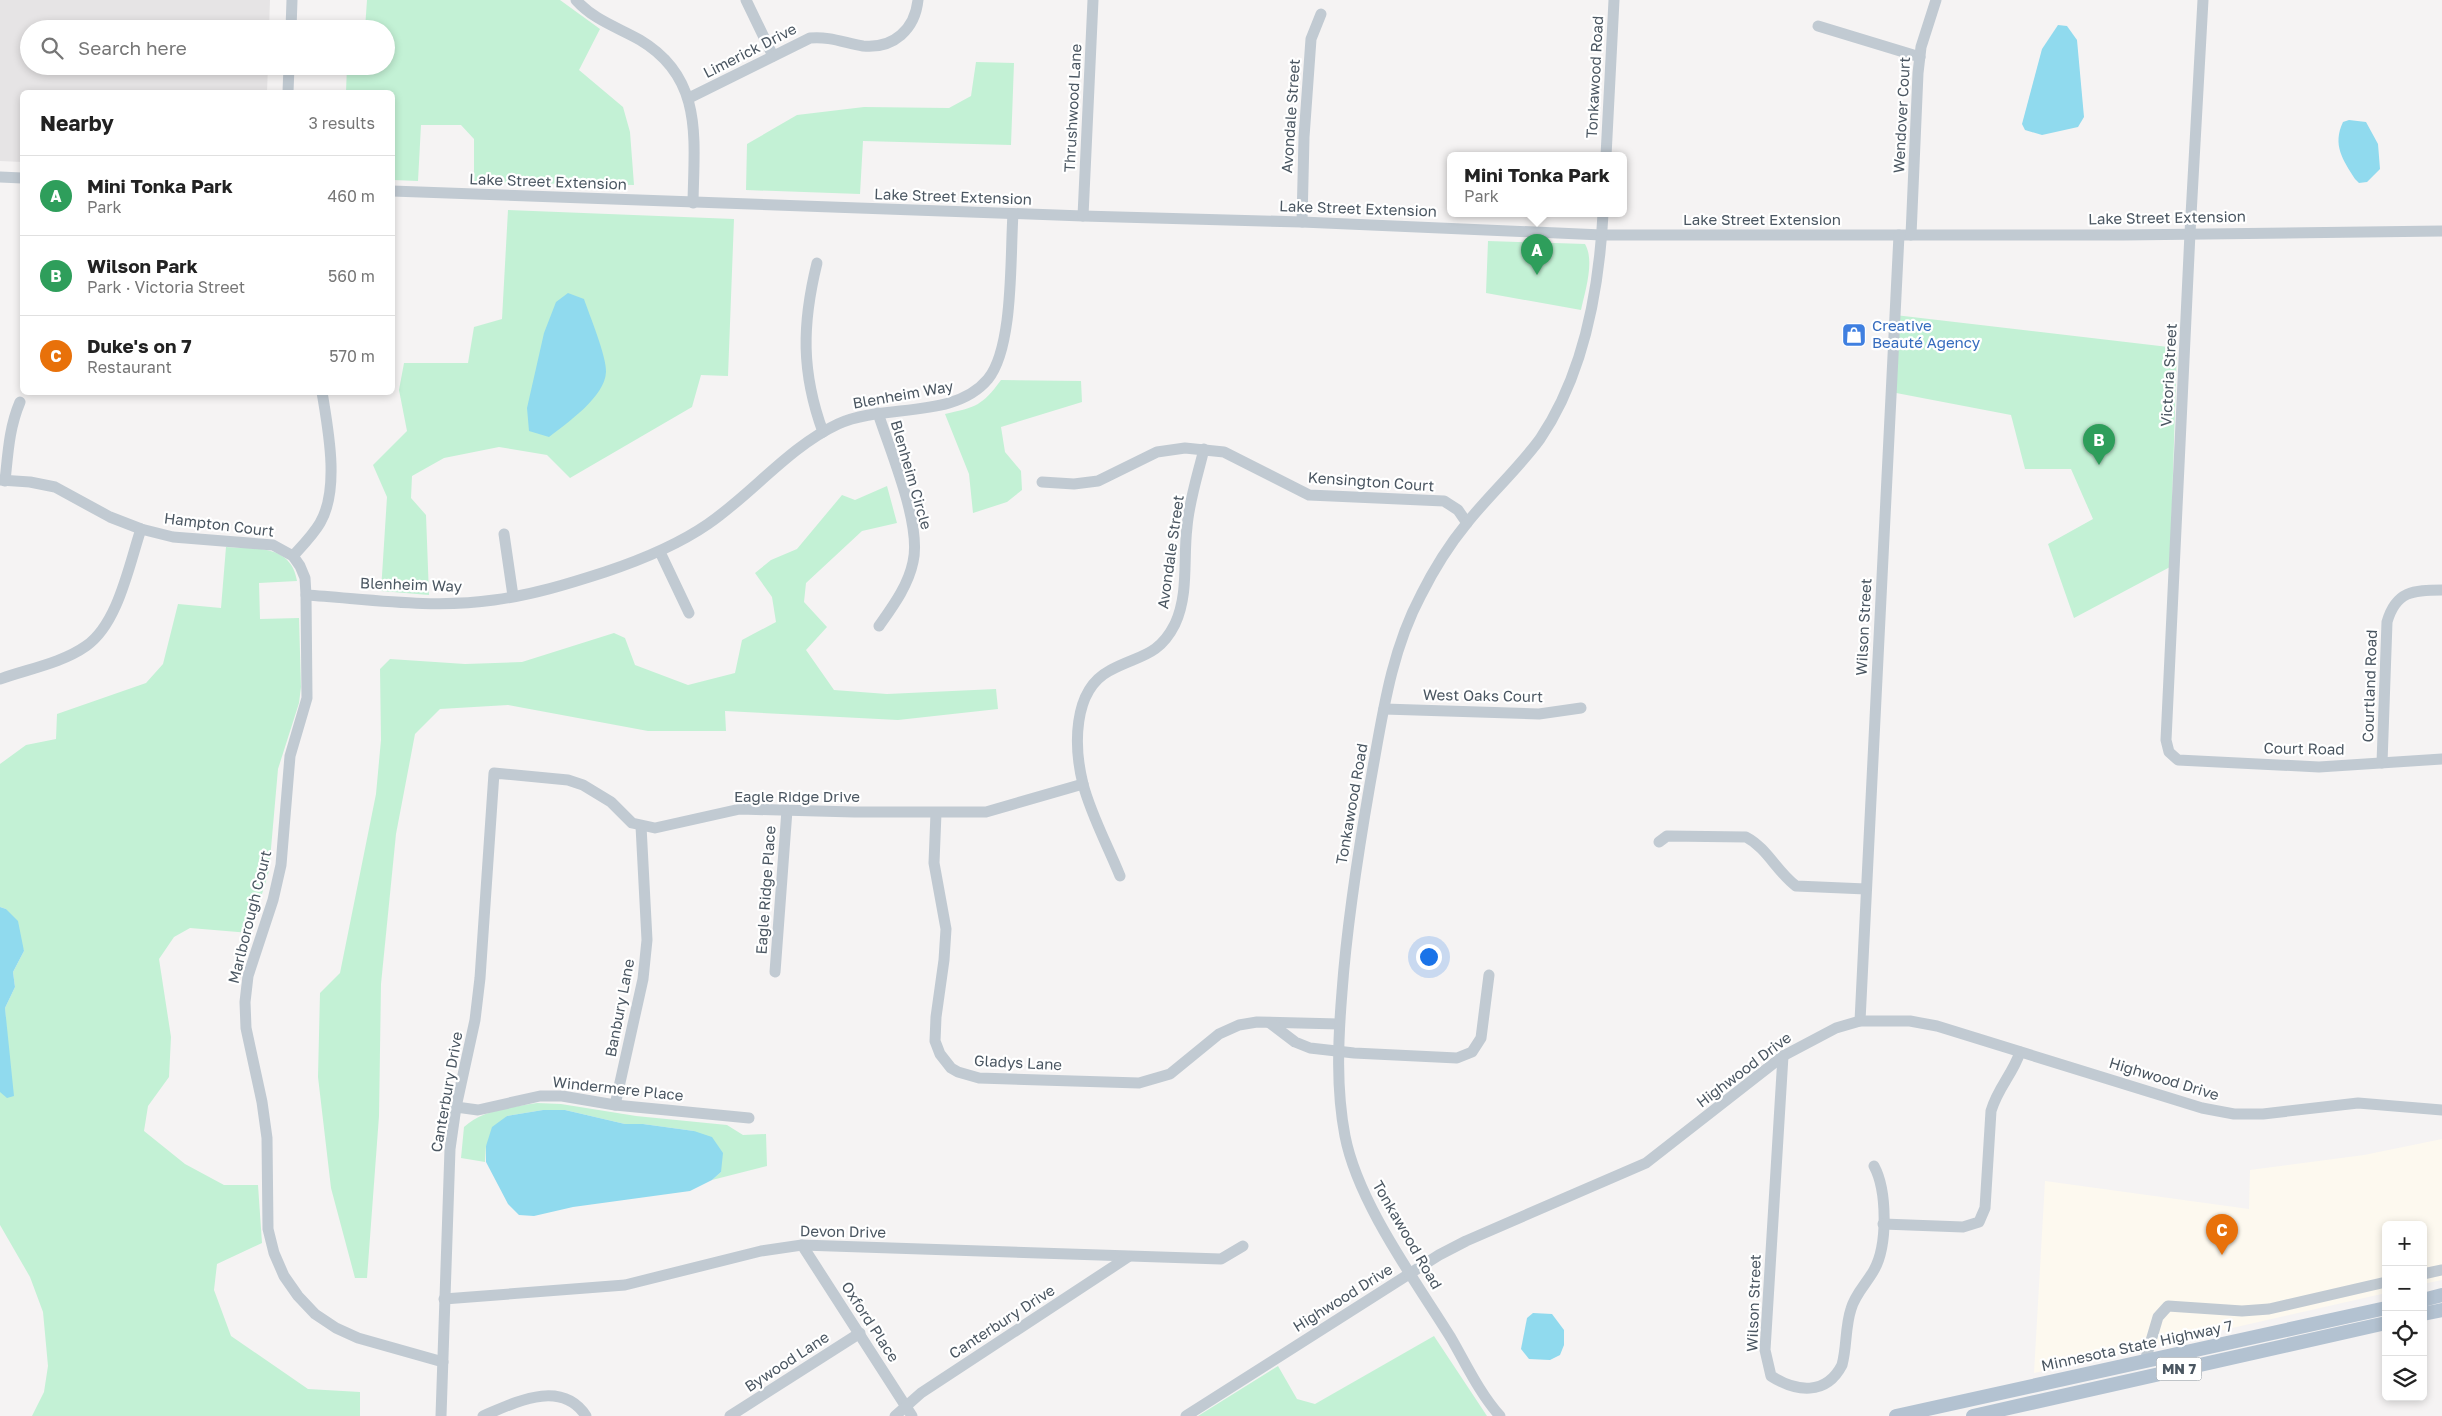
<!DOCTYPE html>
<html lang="en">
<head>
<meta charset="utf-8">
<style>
	body { margin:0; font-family:"Golos Text",sans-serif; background:#f6f6f6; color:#222 }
	.controls { position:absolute; right:15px; bottom:15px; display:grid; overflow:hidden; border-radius:8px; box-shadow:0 2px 8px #0003 }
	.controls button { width:45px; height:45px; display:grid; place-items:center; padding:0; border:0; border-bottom:1px solid #e0e0e0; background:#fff; color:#222; font:25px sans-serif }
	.you { position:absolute; left:1428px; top:956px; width:18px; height:18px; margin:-12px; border:4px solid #fff; border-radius:50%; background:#1a73e8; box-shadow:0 0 0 8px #1a73e833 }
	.badge { display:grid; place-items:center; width:32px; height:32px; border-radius:50%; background:#1a73e8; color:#fff; font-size:16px; font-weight:700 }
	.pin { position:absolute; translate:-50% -41px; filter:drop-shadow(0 1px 2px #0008) }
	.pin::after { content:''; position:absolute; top:26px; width:18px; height:15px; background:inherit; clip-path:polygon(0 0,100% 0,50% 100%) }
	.popup { position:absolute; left:1447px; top:152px; width:180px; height:65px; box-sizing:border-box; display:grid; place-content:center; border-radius:8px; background:#fff; filter:drop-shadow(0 1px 4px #0005); font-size:16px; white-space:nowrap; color:#767676 }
	.popup b { font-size:19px; color:#222 }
	.popup::after { content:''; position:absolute; left:50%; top:100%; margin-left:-10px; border:10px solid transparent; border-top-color:#fff }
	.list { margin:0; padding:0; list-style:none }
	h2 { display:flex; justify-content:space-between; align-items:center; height:65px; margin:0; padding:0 20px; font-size:21px }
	h2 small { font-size:16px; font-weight:400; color:#767676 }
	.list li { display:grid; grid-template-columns:32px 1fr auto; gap:15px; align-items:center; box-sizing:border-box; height:80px; padding:0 20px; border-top:1px solid #e0e0e0 }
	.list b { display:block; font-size:19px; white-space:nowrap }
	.list p { margin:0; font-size:16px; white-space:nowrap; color:#767676 }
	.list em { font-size:16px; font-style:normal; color:#767676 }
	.icon { flex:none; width:28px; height:28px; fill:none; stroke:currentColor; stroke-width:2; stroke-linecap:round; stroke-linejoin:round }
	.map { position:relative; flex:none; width:2442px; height:1416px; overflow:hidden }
	.search { position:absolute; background:#fff; box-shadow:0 2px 8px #0003; left:20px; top:20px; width:375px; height:55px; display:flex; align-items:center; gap:12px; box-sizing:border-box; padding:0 18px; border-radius:28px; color:#767676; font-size:19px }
	.panel { position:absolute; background:#fff; box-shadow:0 2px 8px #0003; left:20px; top:90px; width:375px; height:305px; border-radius:8px }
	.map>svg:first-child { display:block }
	.commercial { fill:#fdf9ef }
	.education { fill:#e6e4e5 }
	.green { fill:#c3f1d5 }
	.water { fill:#90daee }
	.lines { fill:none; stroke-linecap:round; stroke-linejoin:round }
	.minor { stroke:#c1cad2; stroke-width:11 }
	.major { stroke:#b3c2d1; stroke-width:14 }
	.labels { text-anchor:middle; stroke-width:4.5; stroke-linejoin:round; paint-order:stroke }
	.shield { fill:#fff; stroke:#808990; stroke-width:1 }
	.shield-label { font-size:14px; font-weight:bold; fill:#4a5661 }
	.street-label { font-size:15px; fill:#4a5661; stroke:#fff }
	.shop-label { font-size:15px; fill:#366cbe; stroke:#fff; text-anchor:start }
</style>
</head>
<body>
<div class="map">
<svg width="2442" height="1416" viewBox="0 0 2442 1416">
	<rect width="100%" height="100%" fill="#f5f3f3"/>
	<path class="commercial" d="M2442,1139V1280L2423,1284V1225H2386V1293L2034,1373L2045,1181L2249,1209L2250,1170L2364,1155Z"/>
	<path class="education" d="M0,0H270L269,29H29V66H268L267,92H22V162L0,161Z"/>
	<g class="green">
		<path d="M367,0H560L600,29L579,70L623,107L630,132L634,185L474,182V139L461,125H421L418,181L393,180L392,92H346L347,66H386V29H365Z"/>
		<path d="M976,62L1014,63L1011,145L863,141L860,194L746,190L747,144L797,115L864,107L949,108L971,96Z"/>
		<path d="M508,210L734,219L728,376L701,375L692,407L570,478L547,455L499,447L444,458L412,476L411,498L426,515L429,595L381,591L387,497L373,465L407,431L399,390L404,363H468L474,327L502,319Z"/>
		<path d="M1488,241L1585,244C1595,261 1585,291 1581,310L1486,293Z"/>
		<path d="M1895,315L2177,348L2170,567L2074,618L2048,544L2093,519L2071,469H2025L2011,415L1891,392Z"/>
		<path d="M1001,380L1081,381L1082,402L1001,427L1005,452L1021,471L1022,490L1007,502L973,513L969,474L945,414C976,407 982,406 1001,380Z"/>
		<path d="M887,486L897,523L862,531L806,583L804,602L827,627L806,650L834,690L887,694L996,689L998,709L898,720L725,711L726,731H648L508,705L440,709L415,734L396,834L381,984L379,1116L367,1278H355L331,1188L318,1077L320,993L340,973L376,794L381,740L380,669L390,659L465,664L522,662L614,633L625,638L635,665L688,685L735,673L742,640L776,622L772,597L755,573L771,560L797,549L842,495L855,500Z"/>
		<path d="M226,547C255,549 291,544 297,581L259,583L260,619L299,618L301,687L299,703L278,769L269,871L250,933L190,928L174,937L159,959L171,1037L169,1077L148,1106L144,1131L185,1164L224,1185H258L262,1243L217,1264L214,1290L231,1336L308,1389L360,1392V1416H32L44,1392L48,1366L43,1312L30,1277L0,1225V1092L7,1039L5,1008L15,987L13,972L24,951L6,909L0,907V764L26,745L56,739L57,714L146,683L163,664L178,604L221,608Z"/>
		<path d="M537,1103L561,1104L636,1116L727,1125L743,1135L766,1134L767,1166L712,1180L721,1172L694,1131L643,1124H625L565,1110H543L507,1116L486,1146L485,1162L461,1158L464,1127C482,1110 513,1107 537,1103Z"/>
		<path d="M1434,1336L1487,1416H1198L1278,1366L1297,1399L1315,1404Z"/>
	</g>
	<g class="water">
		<path d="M2058,25L2067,26L2077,40L2084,117L2078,127L2042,135L2025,130L2022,124L2042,49Z"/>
		<path d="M2349,120L2366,122L2378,144L2380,169L2367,182L2359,183L2355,179C2343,160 2332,145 2343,122Z"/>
		<path d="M568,293L584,299C589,314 607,357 606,372C605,397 567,423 549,437L529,431L527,408L544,333L556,302Z"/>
		<path d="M0,907L6,909L18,921L24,951L13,972L15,987L5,1008L14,1096L7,1098L0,1092Z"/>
		<path d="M543,1110H565L625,1124H643L694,1131L712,1137L723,1153L721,1172L712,1180L690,1191L573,1207L534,1216L519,1215L508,1204L486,1162V1146L492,1127L507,1116Z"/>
		<path d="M1533,1313L1552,1314L1564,1330V1345L1560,1355L1550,1360L1529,1359L1521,1349L1527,1318Z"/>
	</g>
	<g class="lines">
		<g class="minor">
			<path d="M576,0C594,20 617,27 640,40C704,78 694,139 693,203"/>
			<path d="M746,0L773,56"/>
			<path d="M2203,0L2190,233L2166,740L2169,752L2178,760L2319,767L2442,759"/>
			<path d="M1818,26L1920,57"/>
			<path d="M291,29L292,0"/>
			<path d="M288,92L289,66"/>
			<path d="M689,98L810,38C829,36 845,43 863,46C894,49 915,29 918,0"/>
			<path d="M1606,156L1614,0"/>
			<path d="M0,177L22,178"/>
			<path d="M392,191L1083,216L1302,222L1602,235H2124L2442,231"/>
			<path d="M1083,216L1093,0"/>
			<path d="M1302,222L1304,137L1311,39L1321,14"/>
			<path d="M1911,235L1918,73L1921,47L1936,0"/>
			<path d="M817,263C802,324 801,372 823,432"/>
			<path d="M878,413C890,451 922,524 913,562C908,586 893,606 879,626"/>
			<path d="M0,480L30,482L55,487L110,517L141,529L173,537L273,545L293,556L300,566L305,578L306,595L307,698L290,756L281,865L273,900L248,976L245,1002L246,1028L262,1102L267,1138L268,1229L274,1253L284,1276L298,1296L315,1314L336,1328L358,1338L443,1362"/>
			<path d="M5,481C8,453 9,428 20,402"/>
			<path d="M1042,482L1074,484L1098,481L1157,452L1185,448L1224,452L1309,495L1444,501L1458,510L1467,523"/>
			<path d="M504,534L513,596"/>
			<path d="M660,552L689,613"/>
			<path d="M293,556C302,546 313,535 320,523C340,489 328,429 322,392"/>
			<path d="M306,595C368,599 433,609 494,600C532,595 568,584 605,572C641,560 676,546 708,524C753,493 789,447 838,424C884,403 954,420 988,379C1014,347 1010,256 1013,214"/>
			<path d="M0,679C28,669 62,663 86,646C118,624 129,565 141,529"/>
			<path d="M1384,709L1539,714L1581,708"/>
			<path d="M2382,763L2387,622C2396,591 2413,590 2442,590"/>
			<path d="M936,813L934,863L946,929L944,960L936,1017L935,1041L940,1054L951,1068L958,1072L979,1078L1139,1083L1170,1074L1219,1034L1239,1025L1257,1022L1339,1024"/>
			<path d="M1659,842L1667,836L1746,837C1767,848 1777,872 1796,886L1866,889"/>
			<path d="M1120,876C1108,846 1091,815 1083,784C1074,748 1072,691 1109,671C1137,655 1158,658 1175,624C1189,594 1183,559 1187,527C1189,501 1198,474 1204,449"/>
			<path d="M775,972L787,810"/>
			<path d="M1860,1021L1899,235"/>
			<path d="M1270,1023L1295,1042L1310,1048L1354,1053L1457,1058L1472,1052L1481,1038L1489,975"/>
			<path d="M1783,1056L1765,1350L1771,1376C1796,1392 1826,1396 1842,1365C1847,1347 1845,1327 1851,1309C1855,1294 1867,1283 1874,1270C1888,1245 1887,1190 1874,1166"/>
			<path d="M615,1105L643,979L647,940L641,826"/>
			<path d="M456,1107L478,1110L540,1096H562L615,1105L749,1118"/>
			<path d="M1883,1224L1963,1227L1979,1222L1985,1208L1991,1111C1998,1087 2013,1074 2020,1052"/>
			<path d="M802,1245L912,1416"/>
			<path d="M2423,1274L2442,1270"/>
			<path d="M444,1299L625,1285L761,1251L802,1245L1221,1259L1243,1246"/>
			<path d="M2145,1361L2158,1317L2168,1306L2242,1311L2269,1309L2386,1282"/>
			<path d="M441,1416L450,1149L456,1107L475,1020L480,978L494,773L568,780L583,785L611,802L632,823L655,828L740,809L854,812H986L1083,784"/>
			<path d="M483,1416C514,1403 561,1378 586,1416"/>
			<path d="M730,1416L860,1333"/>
			<path d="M895,1416L921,1393L1128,1257"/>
			<path d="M1186,1416L1439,1255L1466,1241L1646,1163L1783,1056L1836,1028L1860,1021H1910L1937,1026L2202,1108L2234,1114H2263L2358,1103L2442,1110"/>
			<path d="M1500,1416C1480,1394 1466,1364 1451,1338C1415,1280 1358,1203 1345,1136C1336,1089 1338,1040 1342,992C1347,922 1358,853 1370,784C1382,719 1390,653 1421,595C1434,569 1449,545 1467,523C1490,494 1518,469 1540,439C1584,374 1599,290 1603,214"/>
		</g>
		<g class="major">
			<path d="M2423,1300L2442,1295"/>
			<path d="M2423,1314L2442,1310"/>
			<path d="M1896,1416L2386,1308"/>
			<path d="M1973,1416L2386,1323"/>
		</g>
	</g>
	<defs>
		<symbol id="shop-square" viewBox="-11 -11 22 22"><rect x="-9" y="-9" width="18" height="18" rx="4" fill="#3f7fe0" stroke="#fff"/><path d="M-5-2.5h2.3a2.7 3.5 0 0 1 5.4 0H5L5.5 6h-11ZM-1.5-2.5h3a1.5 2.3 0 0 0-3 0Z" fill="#fff"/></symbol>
	</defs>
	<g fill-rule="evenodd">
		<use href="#shop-square" x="1840" y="321" width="28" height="28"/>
	</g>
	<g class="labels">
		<rect class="shield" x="2156.5" y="1357.5" width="45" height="23" rx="4"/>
		<g class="shield-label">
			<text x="2179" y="1374">MN 7</text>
		</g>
		<g class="street-label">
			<text transform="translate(750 51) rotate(-27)" y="5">Limerick Drive</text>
			<text transform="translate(1595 77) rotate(-87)" y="5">Tonkawood Road</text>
			<text transform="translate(1073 108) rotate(-87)" y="5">Thrushwood Lane</text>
			<text transform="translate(1902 115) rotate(-87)" y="5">Wendover Court</text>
			<text transform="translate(1291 116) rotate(-86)" y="5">Avondale Street</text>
			<text transform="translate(548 182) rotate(2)" y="5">Lake Street Extension</text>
			<text transform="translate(953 197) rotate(2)" y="5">Lake Street Extension</text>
			<text transform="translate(1358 209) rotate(2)" y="5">Lake Street Extension</text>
			<text transform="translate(2167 218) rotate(-1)" y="5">Lake Street Extension</text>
			<text x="1762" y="225">Lake Street Extension</text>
			<text transform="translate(2169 375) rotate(-87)" y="5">Victoria Street</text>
			<text transform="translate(903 395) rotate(-10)" y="5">Blenheim Way</text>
			<text transform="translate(911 475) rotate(74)" y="5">Blenheim Circle</text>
			<text transform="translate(1371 482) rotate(4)" y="5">Kensington Court</text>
			<text transform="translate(219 525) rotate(7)" y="5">Hampton Court</text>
			<text transform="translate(1171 552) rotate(-82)" y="5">Avondale Street</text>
			<text transform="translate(411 585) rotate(2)" y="5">Blenheim Way</text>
			<text transform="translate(1864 627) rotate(-87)" y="5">Wilson Street</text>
			<text transform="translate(2370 686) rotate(-88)" y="5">Courtland Road</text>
			<text transform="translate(1483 696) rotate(1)" y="5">West Oaks Court</text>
			<text transform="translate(2304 749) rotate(1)" y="5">Court Road</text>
			<text x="797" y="802">Eagle Ridge Drive</text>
			<text transform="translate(1352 804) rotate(-80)" y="5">Tonkawood Road</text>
			<text transform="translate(766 890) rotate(-86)" y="5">Eagle Ridge Place</text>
			<text transform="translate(250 917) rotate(-76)" y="5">Marlborough Court</text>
			<text transform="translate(620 1008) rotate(-79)" y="5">Banbury Lane</text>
			<text transform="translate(1018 1063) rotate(3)" y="5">Gladys Lane</text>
			<text transform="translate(1744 1070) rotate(-37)" y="5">Highwood Drive</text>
			<text transform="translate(2164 1079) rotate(17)" y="5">Highwood Drive</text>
			<text transform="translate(618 1089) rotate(6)" y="5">Windermere Place</text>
			<text transform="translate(447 1092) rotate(-80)" y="5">Canterbury Drive</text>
			<text transform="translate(843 1232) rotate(1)" y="5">Devon Drive</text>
			<text transform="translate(1407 1235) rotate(60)" y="5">Tonkawood Road</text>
			<text transform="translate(1343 1298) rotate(-32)" y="5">Highwood Drive</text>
			<text transform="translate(1754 1303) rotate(-88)" y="5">Wilson Street</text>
			<text transform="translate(870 1322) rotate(57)" y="5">Oxford Place</text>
			<text transform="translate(1002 1322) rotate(-33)" y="5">Canterbury Drive</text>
			<text transform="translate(2137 1346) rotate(-12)" y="5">Minnesota State Highway 7</text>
			<text transform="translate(787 1362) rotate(-33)" y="5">Bywood Lane</text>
		</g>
		<g class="shop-label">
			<text x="1872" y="331">Creative<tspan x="1872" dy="17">Beauté Agency</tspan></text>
		</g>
	</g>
</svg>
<div class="controls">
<button>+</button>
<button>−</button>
<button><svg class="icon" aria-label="locate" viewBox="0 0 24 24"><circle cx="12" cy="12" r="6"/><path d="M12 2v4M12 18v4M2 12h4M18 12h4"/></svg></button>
<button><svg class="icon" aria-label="layers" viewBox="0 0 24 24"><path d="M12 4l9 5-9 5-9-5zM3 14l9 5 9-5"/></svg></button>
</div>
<div class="you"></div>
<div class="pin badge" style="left:1537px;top:275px;background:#2e9e5b">A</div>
<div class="popup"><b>Mini Tonka Park</b>Park</div>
<div class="pin badge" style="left:2099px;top:465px;background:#2e9e5b">B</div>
<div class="pin badge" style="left:2222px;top:1255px;background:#e8710a">C</div>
<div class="search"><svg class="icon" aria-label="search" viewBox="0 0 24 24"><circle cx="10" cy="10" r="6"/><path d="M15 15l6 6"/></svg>Search here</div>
<section class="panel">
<h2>Nearby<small>3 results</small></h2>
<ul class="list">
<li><span class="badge" style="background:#2e9e5b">A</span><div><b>Mini Tonka Park</b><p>Park</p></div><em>460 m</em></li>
<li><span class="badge" style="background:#2e9e5b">B</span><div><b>Wilson Park</b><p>Park · Victoria Street</p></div><em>560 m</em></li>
<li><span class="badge" style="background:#e8710a">C</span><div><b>Duke's on 7</b><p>Restaurant</p></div><em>570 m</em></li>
</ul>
</section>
</div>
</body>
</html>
